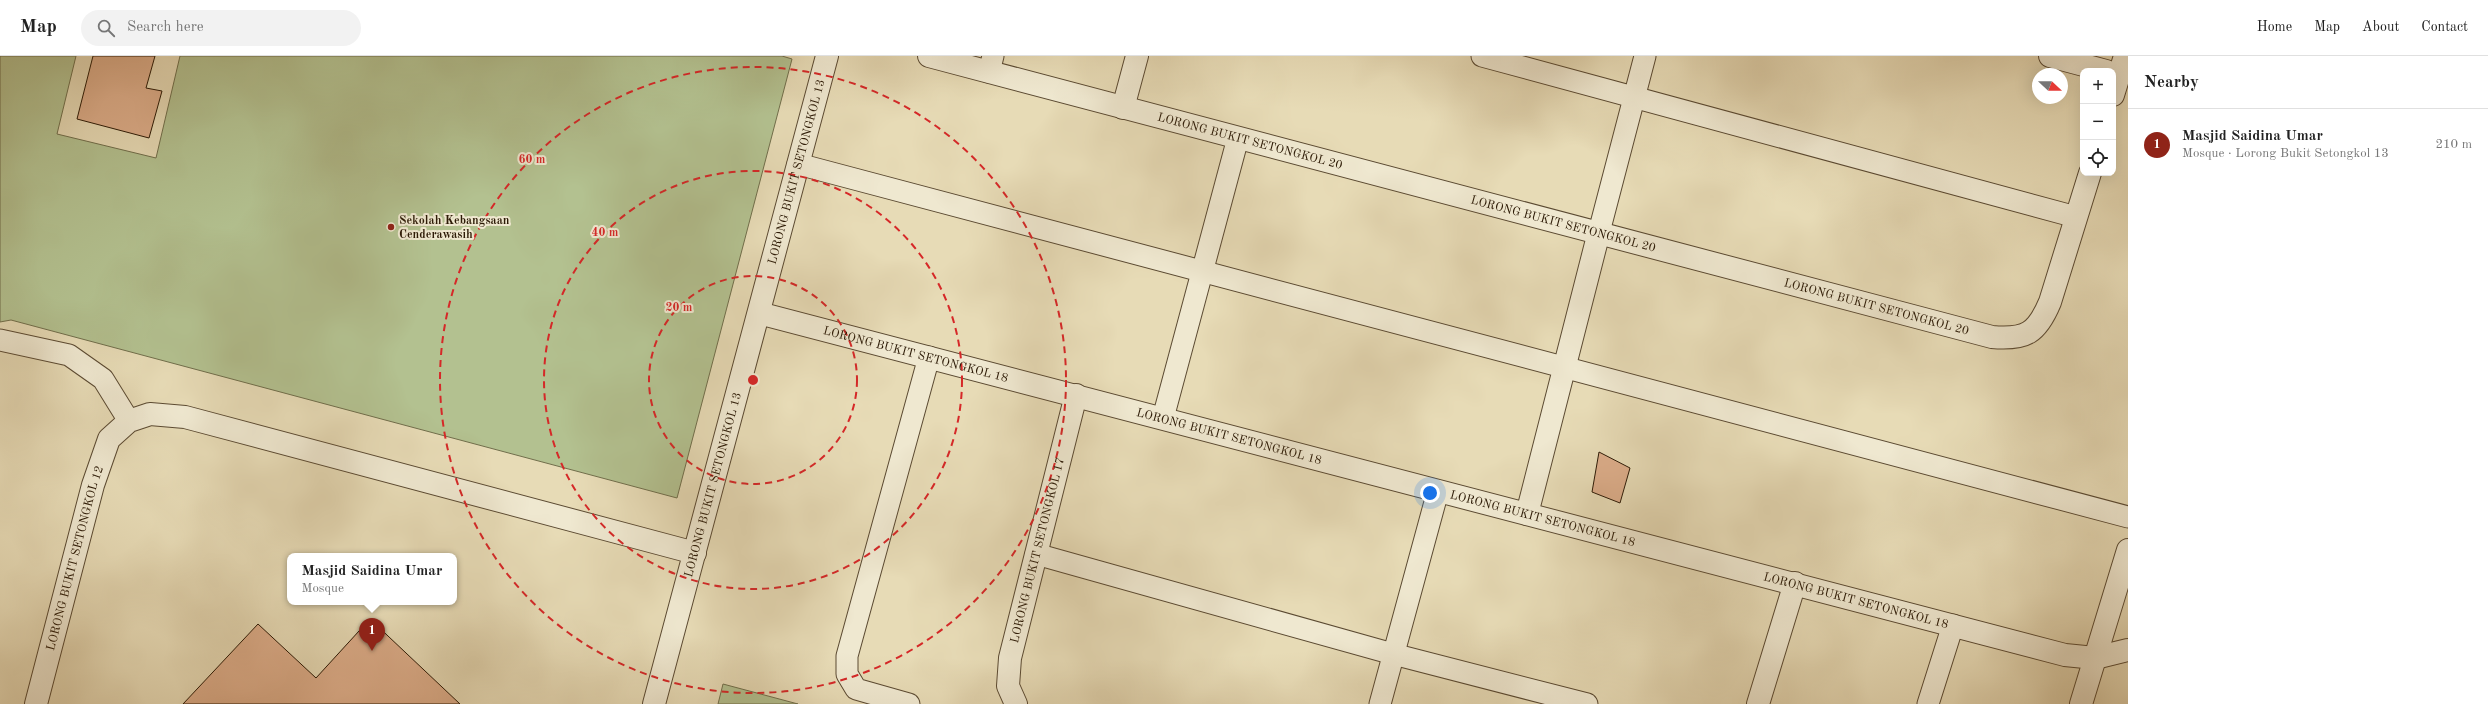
<!DOCTYPE html>
<html lang="en">
<head>
<meta charset="utf-8">
<style>
	body { margin:0; font-family:"Old Standard TT",serif; background:#f2f2f2; color:#222 }
	.controls { position:absolute; right:12px; top:12px; display:grid; overflow:hidden; border-radius:8px; box-shadow:0 4px 16px #0002 }
	.controls button { width:36px; height:36px; display:grid; place-items:center; padding:0; border:0; border-bottom:1px solid #e0e0e0; background:#fff; color:#222; font:20px sans-serif }
	.compass { position:absolute; left:2032px; top:12px; width:36px; height:36px; border-radius:50%; background:#fff; box-shadow:0 4px 16px #0002; rotate:112deg }
	.you { position:absolute; left:1430px; top:437px; width:14px; height:14px; margin:-10px; border:3px solid #fff; border-radius:50%; background:#1a73e8; box-shadow:0 0 0 6px #1a73e833 }
	.badge { display:grid; place-items:center; width:26px; height:26px; border-radius:50%; background:#8f2418; color:#fff; font-size:13px; font-weight:700 }
	.pin { position:absolute; translate:-50% -33px; filter:drop-shadow(0 1px 2px #0008) }
	.pin::after { content:''; position:absolute; top:21px; width:14px; height:12px; background:inherit; clip-path:polygon(0 0,100% 0,50% 100%) }
	.popup { position:absolute; left:287px; top:497px; width:170px; height:52px; box-sizing:border-box; display:grid; place-content:center; border-radius:8px; background:#fff; filter:drop-shadow(0 1px 3px #0005); font-size:13px; white-space:nowrap; color:#767676 }
	.popup b { font-size:15px; color:#222 }
	.popup::after { content:''; position:absolute; left:50%; top:100%; margin-left:-8px; border:8px solid transparent; border-top-color:#fff }
	.list { margin:0; padding:0; list-style:none }
	h2 { display:flex; justify-content:space-between; align-items:center; height:52px; margin:0; padding:0 16px; font-size:17px }
	h2 small { font-size:13px; font-weight:400; color:#767676 }
	.list li { display:grid; grid-template-columns:26px 1fr auto; gap:12px; align-items:center; box-sizing:border-box; height:72px; padding:0 16px; border-top:1px solid #e0e0e0 }
	.list b { display:block; font-size:15px; white-space:nowrap }
	.list p { margin:0; font-size:13px; white-space:nowrap; color:#767676 }
	.list em { font-size:13px; font-style:normal; color:#767676 }
	.icon { flex:none; width:22px; height:22px; fill:none; stroke:currentColor; stroke-width:2; stroke-linecap:round; stroke-linejoin:round }
	.map { position:relative; flex:none; width:2128px; height:648px; overflow:hidden }
	header { display:flex; align-items:center; gap:24px; box-sizing:border-box; height:56px; padding:0 20px; background:#fff; border-bottom:1px solid #e0e0e0 }
	header strong { font-size:19px }
	nav { display:flex; gap:22px; margin-inline-start:auto; font-size:14px }
	.search { width:280px; height:36px; background:#f2f2f2; display:flex; align-items:center; gap:10px; box-sizing:border-box; padding:0 14px; border-radius:22px; color:#767676; font-size:15px }
	main { display:flex }
	aside { flex:1; background:#fff }
	.map>svg:first-child { display:block }
	.green { fill:#b3c190; stroke:#706e4b }
	.building { fill:#dcad8a; stroke:#2c1a06 }
	.lines { fill:none; stroke-linecap:round; stroke-linejoin:round }
	.lane-casing { stroke:#5b4a32; stroke-width:23 }
	.street-casing { stroke:#5b4a32; stroke-width:24 }
	.lane { stroke:#efe8d0; stroke-width:21 }
	.street { stroke:#efe8d0; stroke-width:22 }
	.ring { fill:none; stroke:#d62828; stroke-width:2; stroke-dasharray:7 5 }
	.poi-dot { fill:#8f2418; stroke:#efe8d0; stroke-width:1.5 }
	.labels { text-anchor:middle; stroke-width:4; stroke-linejoin:round; paint-order:stroke }
	.street-label { font-size:12px; fill:#2c1a06; stroke:#efe8d0 }
	.poi-label { font-size:12px; font-weight:bold; fill:#2c1a06; stroke:#efe8d0; text-anchor:start }
	.centre { fill:#d62828; stroke:#efe8d0; stroke-width:2 }
	.ring-label { font-size:12px; text-anchor:middle; font-weight:bold; fill:#d62828; stroke:#efe8d0; stroke-width:4; stroke-linejoin:round; paint-order:stroke }
</style>
</head>
<body>
<header>
<strong>Map</strong>
<div class="search"><svg class="icon" aria-label="search" viewBox="0 0 24 24"><circle cx="10" cy="10" r="6"/><path d="M15 15l6 6"/></svg>Search here</div>
<nav><a>Home</a><a>Map</a><a>About</a><a>Contact</a></nav>
</header>
<main>
<div class="map">
<svg width="2128" height="648" viewBox="0 0 2128 648">
	<rect width="100%" height="100%" fill="#e7dbb6"/>
	<filter id="stains"><feTurbulence type="fractalNoise" baseFrequency=".005" numOctaves="4"/><feColorMatrix values="0 0 0 0 .2 0 0 0 0 .09 0 0 0 0 .02 0 0 0 .5 -.17"/></filter>
	<radialGradient id="worn" r=".72"><stop offset=".6" stop-color="#630" stop-opacity="0"/><stop offset="1" stop-color="#630" stop-opacity=".3"/></radialGradient>
	<g class="green">
		<path d="M0,0H76L57,78L156,102L180,0H782L792,3L677,442L11,264L0,266Z"/>
		<path d="M723,628L798,648H718Z"/>
	</g>
	<g class="building">
		<path d="M93,0H155L146,32L162,35L149,82L77,63Z"/>
		<path d="M1599,396L1630,412L1620,447L1592,436Z"/>
		<path d="M370,563L460,648H183L258,568L316,622Z"/>
	</g>
	<g class="lines">
		<defs>
			<g id="lane">
				<path d="M1482,0L2076,161"/>
				<path d="M989,16L993,0"/>
				<path d="M798,108L2128,461"/>
				<path d="M1599,176L1645,0"/>
				<path d="M0,284L69,299L103,323L129,365"/>
				<path d="M1163,362L1238,82"/>
				<path d="M1036,498L1393,598L1587,648"/>
				<path d="M909,648L856,633L847,618V600L929,301"/>
				<path d="M1380,648L1438,435"/>
				<path d="M1928,648L1953,569"/>
			</g>
			<g id="street">
				<path id="s1" d="M929,0L1992,281C2026,284 2037,277 2050,246L2090,117"/>
				<path d="M2050,0L2106,15"/>
				<path d="M2113,39L2125,0"/>
				<path d="M1123,52L1137,0"/>
				<path id="s2" d="M759,257L2065,599L2095,602L2128,594"/>
				<path d="M1527,458L1599,176"/>
				<path id="s3" d="M36,648L93,429L109,383L129,365L150,358L185,361L695,497"/>
				<path id="s4" d="M654,648L827,0"/>
				<path id="s5" d="M1016,648L1008,630L1010,602L1076,339"/>
				<path d="M1758,648L1795,527"/>
				<path d="M2081,648L2128,494"/>
			</g>
		</defs>
		<use href="#lane" class="lane-casing"/>
		<use href="#street" class="street-casing"/>
		<use href="#lane" class="lane"/>
		<use href="#street" class="street"/>
	</g>
	<g class="ring">
		<circle cx="753" cy="324" r="104"/>
		<circle cx="753" cy="324" r="209"/>
		<circle cx="753" cy="324" r="313"/>
	</g>
	<circle class="poi-dot" cx="391" cy="171" r="4"/>
	<g class="labels">
		<g class="street-label">
			<text dy="4" stroke="none"><textPath href="#s1" startOffset="332">LORONG BUKIT SETONGKOL 20</textPath></text>
			<text dy="4" stroke="none"><textPath href="#s4" startOffset="551">LORONG BUKIT SETONGKOL 13</textPath></text>
			<text dy="4" stroke="none"><textPath href="#s1" startOffset="656">LORONG BUKIT SETONGKOL 20</textPath></text>
			<text dy="4" stroke="none"><textPath href="#s1" startOffset="980">LORONG BUKIT SETONGKOL 20</textPath></text>
			<text dy="4" stroke="none"><textPath href="#s2" startOffset="162">LORONG BUKIT SETONGKOL 18</textPath></text>
			<text dy="4" stroke="none"><textPath href="#s2" startOffset="486">LORONG BUKIT SETONGKOL 18</textPath></text>
			<text dy="4" stroke="none"><textPath href="#s4" startOffset="227">LORONG BUKIT SETONGKOL 13</textPath></text>
			<text dy="4" stroke="none"><textPath href="#s2" startOffset="810">LORONG BUKIT SETONGKOL 18</textPath></text>
			<text dy="4" stroke="none"><textPath href="#s5" startOffset="159">LORONG BUKIT SETONGKOL 17</textPath></text>
			<text dy="4" stroke="none"><textPath href="#s3" startOffset="151">LORONG BUKIT SETONGKOL 12</textPath></text>
			<text dy="4" stroke="none"><textPath href="#s2" startOffset="1134">LORONG BUKIT SETONGKOL 18</textPath></text>
		</g>
		<g class="poi-label">
			<text x="399" y="168">Sekolah Kebangsaan<tspan x="399" dy="14">Cenderawasih</tspan></text>
		</g>
	</g>
	<circle cx="753" cy="324" r="6" class="centre"/>
	<g class="ring-label">
		<text x="532" y="107">60 m</text>
		<text x="605" y="180">40 m</text>
		<text x="679" y="255">20 m</text>
	</g>
	<rect width="100%" height="100%" filter="url(#stains)"/>
	<rect width="100%" height="100%" fill="url(#worn)"/>
</svg>
<div class="controls">
<button>+</button>
<button>−</button>
<button><svg class="icon" aria-label="locate" viewBox="0 0 24 24"><circle cx="12" cy="12" r="6"/><path d="M12 2v4M12 18v4M2 12h4M18 12h4"/></svg></button>
</div>
<svg class="compass" viewBox="-18 -18 36 36"><path d="M0-13l5 13h-10z" fill="#e53935"/><path d="M0 13l5-13h-10z" fill="#767676"/></svg>
<div class="you"></div>
<div class="pin badge" style="left:372px;top:595px">1</div>
<div class="popup"><b>Masjid Saidina Umar</b>Mosque</div>
</div>
<aside>
<h2>Nearby<small></small></h2>
<ul class="list">
<li><span class="badge">1</span><div><b>Masjid Saidina Umar</b><p>Mosque · Lorong Bukit Setongkol 13</p></div><em>210 m</em></li>
</ul>
</aside>
</main>
</body>
</html>
